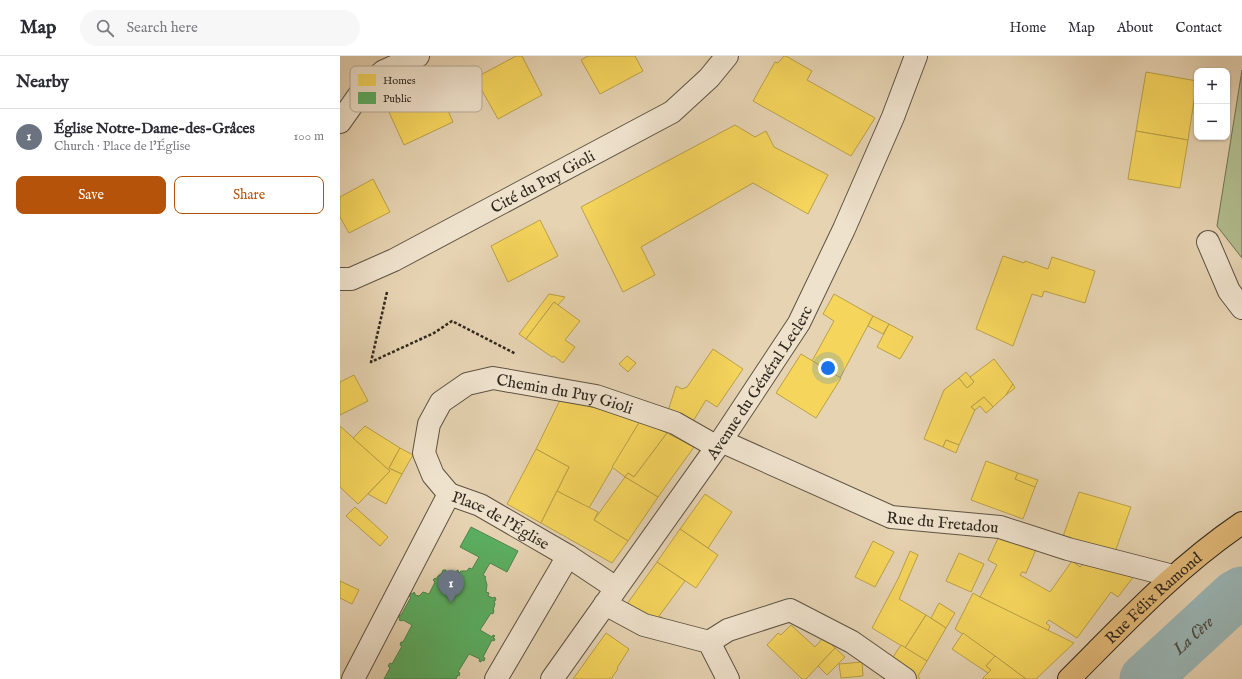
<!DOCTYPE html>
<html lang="en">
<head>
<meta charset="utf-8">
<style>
	body { margin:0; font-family:"IM FELL English",serif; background:#f7f7f7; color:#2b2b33 }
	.controls { position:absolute; right:12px; top:12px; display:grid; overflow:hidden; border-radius:8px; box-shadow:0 1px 3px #0004 }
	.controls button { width:36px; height:36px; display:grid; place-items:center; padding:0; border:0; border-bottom:1px solid #e1e1e2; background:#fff; color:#2b2b33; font:20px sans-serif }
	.you { position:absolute; left:488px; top:312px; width:14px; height:14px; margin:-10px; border:3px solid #fff; border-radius:50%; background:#1a73e8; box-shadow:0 0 0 6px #1a73e833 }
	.badge { display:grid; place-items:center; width:26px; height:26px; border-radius:50%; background:#b45309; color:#fff; font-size:13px; font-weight:700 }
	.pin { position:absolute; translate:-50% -33px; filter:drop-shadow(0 1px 2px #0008) }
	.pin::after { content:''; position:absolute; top:21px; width:14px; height:12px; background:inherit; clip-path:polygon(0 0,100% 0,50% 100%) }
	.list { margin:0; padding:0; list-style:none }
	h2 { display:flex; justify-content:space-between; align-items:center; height:52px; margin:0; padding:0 16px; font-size:17px }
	h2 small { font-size:13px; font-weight:400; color:#7c7c81 }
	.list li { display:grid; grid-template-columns:26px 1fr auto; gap:12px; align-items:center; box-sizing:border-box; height:56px; padding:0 16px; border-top:1px solid #e1e1e2 }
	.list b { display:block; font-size:15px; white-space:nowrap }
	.list p { margin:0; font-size:13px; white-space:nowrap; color:#7c7c81 }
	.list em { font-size:13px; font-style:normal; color:#7c7c81 }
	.actions { display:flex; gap:8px; padding:12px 16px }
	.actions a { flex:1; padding:9px 0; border:1px solid #b45309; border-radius:8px; text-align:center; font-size:14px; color:#b45309 }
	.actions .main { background:#b45309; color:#fff }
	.icon { flex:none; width:22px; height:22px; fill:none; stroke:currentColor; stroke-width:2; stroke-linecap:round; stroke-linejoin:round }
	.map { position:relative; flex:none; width:902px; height:623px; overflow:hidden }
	header { display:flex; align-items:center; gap:24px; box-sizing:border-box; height:56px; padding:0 20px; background:#fff; border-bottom:1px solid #e1e1e2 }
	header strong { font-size:19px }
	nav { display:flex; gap:22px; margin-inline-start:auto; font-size:14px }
	.search { width:280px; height:36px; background:#f7f7f7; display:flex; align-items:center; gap:10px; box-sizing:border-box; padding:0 14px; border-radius:22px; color:#7c7c81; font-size:15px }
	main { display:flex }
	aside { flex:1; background:#fff }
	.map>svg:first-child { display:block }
	.green { fill:#b2bd8f; stroke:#707256 }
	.homes { fill:#f6d55c; stroke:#baa149 }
	.public { fill:#5aae61; stroke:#4d864d }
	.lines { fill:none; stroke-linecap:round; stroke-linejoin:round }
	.river { stroke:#9ab6b6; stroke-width:51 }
	.minor-casing { stroke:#5d5343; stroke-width:24 }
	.major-casing { stroke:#2f281e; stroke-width:24 }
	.path { stroke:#2f281e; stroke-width:2.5; stroke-dasharray:3 2; stroke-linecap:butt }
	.minor { stroke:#efe2cd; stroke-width:22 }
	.major { stroke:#e3ba79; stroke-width:22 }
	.labels { text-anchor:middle; stroke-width:4; stroke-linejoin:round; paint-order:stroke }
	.street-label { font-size:16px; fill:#2f281e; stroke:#efe2cd }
	.water-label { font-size:17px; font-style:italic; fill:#4a4c44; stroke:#efe2cd }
	.key { fill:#efe2cd; stroke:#b5aa98; stroke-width:1 }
	.key-label { font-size:11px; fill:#2f281e }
</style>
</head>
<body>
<header>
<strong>Map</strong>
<div class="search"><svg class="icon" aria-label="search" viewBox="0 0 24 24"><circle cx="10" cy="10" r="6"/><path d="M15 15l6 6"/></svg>Search here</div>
<nav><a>Home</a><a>Map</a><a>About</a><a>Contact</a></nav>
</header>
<main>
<aside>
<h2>Nearby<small></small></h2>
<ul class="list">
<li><span class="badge" style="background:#6b7280">1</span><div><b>Église Notre-Dame-des-Grâces</b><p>Church · Place de l'Église</p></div><em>100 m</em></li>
</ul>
<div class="actions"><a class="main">Save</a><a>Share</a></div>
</aside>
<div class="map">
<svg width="902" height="623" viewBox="0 0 902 623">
	<rect width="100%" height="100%" fill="#e6d3b2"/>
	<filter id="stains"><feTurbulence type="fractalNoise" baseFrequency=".005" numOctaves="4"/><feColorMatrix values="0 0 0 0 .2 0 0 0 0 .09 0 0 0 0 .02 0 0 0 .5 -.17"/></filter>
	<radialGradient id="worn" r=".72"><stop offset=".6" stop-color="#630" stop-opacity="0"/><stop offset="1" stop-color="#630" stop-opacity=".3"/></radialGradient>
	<path class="green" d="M902,14V202L877,170Z"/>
	<g class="homes">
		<path d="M176,0H182L202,39L158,63L135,22Z"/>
		<path d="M248,0H295L303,15L260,38L241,4Z"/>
		<path d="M444,0H446L472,15L467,24L535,62L511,100L413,45L435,6L438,7Z"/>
		<path d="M806,16L857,25L848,84L796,75Z"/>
		<path d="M98,32L113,66L64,89L48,54Z"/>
		<path d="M395,69L415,81L426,75L434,91L488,119L468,158L413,127L301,191L315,219L283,236L241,151Z"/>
		<path d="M796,75L848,84L840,132L788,123Z"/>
		<path d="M33,123L50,156L9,177L0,161V141Z"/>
		<path d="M200,164L218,200L168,226L151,190Z"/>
		<path d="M663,200L684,207L685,205L708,213L712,201L755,215L745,247L704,235L702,241L692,238L673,290L636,273Z"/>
		<path d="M209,238L225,241L218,249L214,246L186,283L179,278Z"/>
		<path d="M494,238L533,260L500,322L472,305L494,265L483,258Z"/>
		<path d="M214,246L240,265L225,284L235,291L223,307L214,300L212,301L186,283Z"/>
		<path d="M533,260L549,268L543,278L528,270Z"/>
		<path d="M549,268L573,281L560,303L537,291Z"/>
		<path d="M373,293L403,313L377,351L366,344L352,367L328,355L336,330L342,333L347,331Z"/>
		<path d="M461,298L501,322L476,362L436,337Z"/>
		<path d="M287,300L296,307L288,316L279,308Z"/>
		<path d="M654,303L673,328L666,339L653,351L644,341L631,351L635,354L619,389L606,384L603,391L584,383L604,334L619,322L627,332L634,326L630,321Z"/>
		<path d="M626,316L634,326L627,332L619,322Z"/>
		<path d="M14,319L28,345L0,359V326Z"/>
		<path d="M673,328L675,332L666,339L671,331Z"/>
		<path d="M644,341L653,351L646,357L640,350L635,354L631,351Z"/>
		<path d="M221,342L300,365L249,452L217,435L229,411L196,393Z"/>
		<path d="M300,365L327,377L294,421L288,417L285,421L272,411Z"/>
		<path d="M0,370L50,415L18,448L0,431Z"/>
		<path d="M25,370L60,392L49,412L62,418L46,448L28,438L50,415L13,382Z"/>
		<path d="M327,377L354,391L318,441L285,421L288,417L294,421Z"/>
		<path d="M606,384L619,389L616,397L603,391Z"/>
		<path d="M60,392L73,399L62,418L49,412Z"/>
		<path d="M196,393L229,411L201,467L167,448Z"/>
		<path d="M646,405L678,417L675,423L695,431L683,463L631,444Z"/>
		<path d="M678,417L698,424L695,431L675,423Z"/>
		<path d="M285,421L318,441L288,485L254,464Z"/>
		<path d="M217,435L258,456L254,464L288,485L272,507L201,467Z"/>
		<path d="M739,436L791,451L774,499L722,483Z"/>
		<path d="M365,438L392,456L368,492L340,473Z"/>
		<path d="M15,451L48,481L40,490L6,460Z"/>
		<path d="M340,473L378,499L356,532L317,506Z"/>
		<path d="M659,480L697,491L686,517L682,516L680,519L710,536L732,505L740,511L746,506L794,520L778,541L771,536L737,582L709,564L706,567L710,570L708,575L640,541L657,509L648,504Z"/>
		<path d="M533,485L554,496L535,531L515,521Z"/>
		<path d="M570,495L578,499L559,543L586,559L565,592L532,572L558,523Z"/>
		<path d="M619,497L644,508L631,536L606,525Z"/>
		<path d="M317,506L345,525L319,560L323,562L320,566L287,548Z"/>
		<path d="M0,525L19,534L12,548L0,542Z"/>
		<path d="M633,537L640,541L734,587L696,623H686L655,600L615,573Z"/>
		<path d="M599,547L615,557L606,572L591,562Z"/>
		<path d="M586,559L606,572L587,605L565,592Z"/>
		<path d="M451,569L475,591L484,581L495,592L466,623H462L427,589L438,577L441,579Z"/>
		<path d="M266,577L289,593L277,612L278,613L271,623H233Z"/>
		<path d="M623,577L655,600L646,610L651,614L648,617L612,593Z"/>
		<path d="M561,589L587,605L578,620L580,623H574L549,607Z"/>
		<path d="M495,592L505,601L487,619L478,610Z"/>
		<path d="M655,600L686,623H642L651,614L646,610Z"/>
		<path d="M522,606L523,620L501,622L499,608Z"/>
	</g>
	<path class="public" d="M131,471L178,495L167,516L150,507L143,519L146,521L145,522L147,529L146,536L149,537L148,540L153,542L155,541L156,544L154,545L155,548L153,554H154L153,558L151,557L140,574L152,581L153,579L155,580L153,582L155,583L154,585L152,584L143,601L145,602L144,605L142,604L141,606L139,605L140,603L129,598L118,616L120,617L119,620L118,619L116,623H44L50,612L48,610L50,607L52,608L62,590L60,589L61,586H63L72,569L63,564L62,565L59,564L60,562L58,561L60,559H61L71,541L69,540L71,537L73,538L74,536L75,537V539L79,540L83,536L89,538L95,526L93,524L95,522L96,523L98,520L102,517L103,514H106V516L111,518L114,520L116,518L115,516L118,514L119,517L121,515H127L129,512L132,513L139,501L120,491Z"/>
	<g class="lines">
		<path class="river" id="s1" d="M805,623L895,540L902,536"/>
		<defs>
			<g id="minor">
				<path d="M0,66L24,32L44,15L78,0"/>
				<path d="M868,186L889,235L902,252"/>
				<path id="s2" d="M0,223H11L54,204L332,56L369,22L387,0"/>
				<path id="s3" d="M381,385L551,461L660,471L728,493L833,520"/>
				<path id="s4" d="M109,438L93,419L84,397L89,368L101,346L127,328L153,322L256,340L335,367L377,391"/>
				<path id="s5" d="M109,438L140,449L228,500L276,532"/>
				<path d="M265,548L304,569L369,586L388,623"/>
				<path d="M369,586L388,574L450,554L512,586L565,623"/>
				<path d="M13,623L109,438"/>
				<path d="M156,623L228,500"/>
				<path id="s6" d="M212,623L381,385L459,267L504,173L553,61L576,0"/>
			</g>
			<g id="major">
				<path id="s7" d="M729,623C784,568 837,511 902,467"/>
			</g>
		</defs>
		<use href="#minor" class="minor-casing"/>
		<use href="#major" class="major-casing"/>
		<path class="path" d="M47,236L31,306L94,277L112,265L176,298"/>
		<use href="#minor" class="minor"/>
		<use href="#major" class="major"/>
	</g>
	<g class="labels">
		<g class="street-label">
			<text dy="6" stroke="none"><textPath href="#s2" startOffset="226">Cité du Puy Gioli</textPath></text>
			<text dy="6" stroke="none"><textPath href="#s6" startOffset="362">Avenue du Général Leclerc</textPath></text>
			<text dy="6" stroke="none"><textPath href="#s4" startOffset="235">Chemin du Puy Gioli</textPath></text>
			<text dy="6" stroke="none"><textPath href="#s3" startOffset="238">Rue du Fretadou</textPath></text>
			<text dy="6" stroke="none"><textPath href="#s5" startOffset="58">Place de l'Église</textPath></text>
			<text dy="6" stroke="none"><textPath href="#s7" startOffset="117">Rue Félix Ramond</textPath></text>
		</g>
		<g class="water-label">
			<text dy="6" stroke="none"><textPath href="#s1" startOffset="65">La Cère</textPath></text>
		</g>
	</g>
	<rect x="10" y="10" width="132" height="46" rx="6" class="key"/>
	<rect x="18" y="18" width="18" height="12" fill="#f6d55c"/>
	<rect x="18" y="36" width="18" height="12" fill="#5aae61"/>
	<g class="key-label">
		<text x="43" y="28">Homes</text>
		<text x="43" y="46">Public</text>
	</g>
	<rect width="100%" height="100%" filter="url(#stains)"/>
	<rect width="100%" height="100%" fill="url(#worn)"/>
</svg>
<div class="controls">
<button>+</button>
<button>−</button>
</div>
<div class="you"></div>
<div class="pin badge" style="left:111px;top:547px;background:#6b7280">1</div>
</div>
</main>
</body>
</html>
